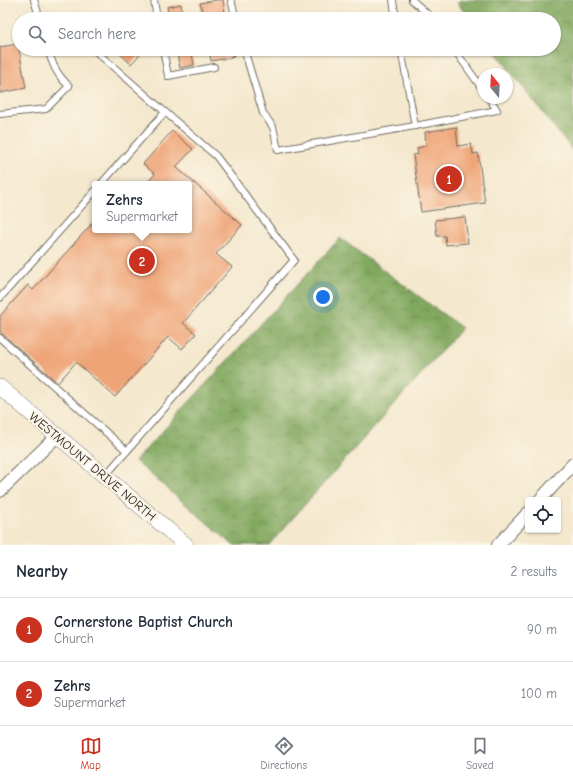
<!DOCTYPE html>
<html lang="en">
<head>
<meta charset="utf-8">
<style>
	body { margin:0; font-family:"Comic Neue",sans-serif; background:#f2f2f3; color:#1f2937 }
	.controls { position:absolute; right:12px; bottom:12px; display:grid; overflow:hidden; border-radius:4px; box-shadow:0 1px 3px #0004 }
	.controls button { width:36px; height:36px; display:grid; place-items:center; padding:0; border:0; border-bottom:1px solid #e0e1e3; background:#fff; color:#1f2937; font:20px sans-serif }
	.compass { position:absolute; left:477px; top:68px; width:36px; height:36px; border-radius:50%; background:#fff; box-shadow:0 1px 3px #0004; rotate:342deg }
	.you { position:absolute; left:323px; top:297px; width:14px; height:14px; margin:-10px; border:3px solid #fff; border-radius:50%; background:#1a73e8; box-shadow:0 0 0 6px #1a73e833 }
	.badge { display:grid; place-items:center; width:26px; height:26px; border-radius:50%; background:#c8321e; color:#fff; font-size:13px; font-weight:700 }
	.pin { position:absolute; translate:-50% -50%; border:2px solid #fff; box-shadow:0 1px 4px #0006 }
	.popup { position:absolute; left:92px; top:181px; width:100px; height:52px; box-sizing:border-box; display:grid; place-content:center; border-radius:4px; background:#fff; filter:drop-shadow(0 1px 3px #0005); font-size:13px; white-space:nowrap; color:#747a83 }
	.popup b { font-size:15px; color:#1f2937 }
	.popup::after { content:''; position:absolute; left:50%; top:100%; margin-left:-8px; border:8px solid transparent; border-top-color:#fff }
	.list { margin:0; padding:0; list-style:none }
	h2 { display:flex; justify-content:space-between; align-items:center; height:52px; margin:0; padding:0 16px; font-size:17px }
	h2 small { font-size:13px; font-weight:400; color:#747a83 }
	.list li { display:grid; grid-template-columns:26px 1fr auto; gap:12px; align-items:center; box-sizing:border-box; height:64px; padding:0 16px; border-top:1px solid #e0e1e3 }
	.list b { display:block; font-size:15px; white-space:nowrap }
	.list p { margin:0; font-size:13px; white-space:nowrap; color:#747a83 }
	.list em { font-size:13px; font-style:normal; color:#747a83 }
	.icon { flex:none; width:22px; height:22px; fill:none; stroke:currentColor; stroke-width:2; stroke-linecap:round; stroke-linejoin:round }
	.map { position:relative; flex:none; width:573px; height:545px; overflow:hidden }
	.search { position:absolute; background:#fff; box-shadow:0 1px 3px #0004; left:12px; right:12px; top:12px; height:44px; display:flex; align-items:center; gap:10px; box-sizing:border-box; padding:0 14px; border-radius:22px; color:#747a83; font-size:15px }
	.sheet { height:180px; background:#fff }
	nav { display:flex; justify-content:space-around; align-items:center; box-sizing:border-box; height:56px; border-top:1px solid #e0e1e3; background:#fff; font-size:11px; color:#747a83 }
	nav a { display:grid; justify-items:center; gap:2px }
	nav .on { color:#c8321e }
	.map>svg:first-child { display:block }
	.forest { fill:url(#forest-crowns); stroke:#566a44 }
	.building { fill:#efa477 }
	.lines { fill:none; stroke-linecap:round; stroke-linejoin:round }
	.service-casing { stroke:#716d64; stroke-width:8 }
	.minor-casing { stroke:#716d64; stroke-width:14 }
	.tertiary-casing { stroke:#716d64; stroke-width:16 }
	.service { stroke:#fff; stroke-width:6 }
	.minor { stroke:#fff; stroke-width:12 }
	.tertiary { stroke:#fff; stroke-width:15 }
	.labels { text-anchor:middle; stroke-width:4; stroke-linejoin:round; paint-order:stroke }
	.street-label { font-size:13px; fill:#2b2b2b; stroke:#fcf5e5 }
</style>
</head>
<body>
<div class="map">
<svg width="573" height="545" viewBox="0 0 573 545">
	<defs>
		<pattern id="forest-crowns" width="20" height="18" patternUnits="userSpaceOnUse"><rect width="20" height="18" fill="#81a85e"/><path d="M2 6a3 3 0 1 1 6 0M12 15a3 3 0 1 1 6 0" fill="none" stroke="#6a894e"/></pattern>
	</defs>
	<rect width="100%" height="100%" fill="#fcf5e5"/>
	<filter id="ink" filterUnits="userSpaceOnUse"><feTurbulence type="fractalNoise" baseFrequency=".025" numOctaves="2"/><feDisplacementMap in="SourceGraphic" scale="8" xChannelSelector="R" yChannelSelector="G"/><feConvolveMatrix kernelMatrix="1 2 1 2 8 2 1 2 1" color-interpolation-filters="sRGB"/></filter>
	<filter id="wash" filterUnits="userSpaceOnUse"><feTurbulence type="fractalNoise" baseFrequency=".012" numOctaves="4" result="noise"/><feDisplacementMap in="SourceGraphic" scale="16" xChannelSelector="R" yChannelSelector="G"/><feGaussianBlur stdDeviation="0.9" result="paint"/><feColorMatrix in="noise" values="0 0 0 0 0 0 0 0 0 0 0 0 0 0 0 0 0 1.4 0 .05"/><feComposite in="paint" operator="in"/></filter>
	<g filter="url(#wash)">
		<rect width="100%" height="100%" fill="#f4e8ce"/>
		<g class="forest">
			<path d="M461,0H573V151L493,49H554V19H470L457,3Z"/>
			<path d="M340,238L462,328L269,545H233L135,461Z"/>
		</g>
		<g id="blocks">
			<g class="building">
				<path d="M217,0H223L226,19H204L200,3Z"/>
				<path d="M181,4L184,19H170L167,7Z"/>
				<path d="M18,44L26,88L0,93V47Z"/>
				<path d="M115,49H139L142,52L131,64Z"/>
				<path d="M176,49H191L194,65L180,68Z"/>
				<path d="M209,49H232L234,57L211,61Z"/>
				<path d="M456,127L458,146L471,144L473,154L478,153L485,203L421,212L413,155L418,154L417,148L426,146L425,132Z"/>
				<path d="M172,131L193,149L176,167L242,225L216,254L232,267L183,323L196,334L182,349L168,337L115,397L76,362L58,383L0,332V316L28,285L33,290L95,220V230H189V184H146L155,174L143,164Z"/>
				<path d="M465,217L468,243L446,245L445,236H437L435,220Z"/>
			</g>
		</g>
	</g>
	<g filter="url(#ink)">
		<use href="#blocks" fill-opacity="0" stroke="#716d64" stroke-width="1"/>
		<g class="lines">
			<defs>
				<g id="service">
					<path d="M34,0L40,19"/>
					<path d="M154,0L157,19"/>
					<path d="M231,0L236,19"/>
					<path d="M393,0L396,19"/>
					<path d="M412,0L433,19"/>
					<path d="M93,49L165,112L101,184"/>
					<path d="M163,49L168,76L214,67"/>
					<path d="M244,49L263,113L273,127L278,150L415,126"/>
					<path d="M401,49L415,126L497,110L489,98"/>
					<path d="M454,49L483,90"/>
					<path d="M0,114L46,109L69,86C57,75 52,64 48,49"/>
					<path d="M0,298L95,191"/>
					<path d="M0,338L127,451"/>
					<path d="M105,476L294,260L216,156L165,112"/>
				</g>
				<g id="minor">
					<path d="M0,491L57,436"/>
					<path d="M540,500L573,464"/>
					<path d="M498,545L528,513"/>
				</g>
				<path id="tertiary" d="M0,387L186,545"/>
			</defs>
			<use href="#service" class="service-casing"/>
			<use href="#minor" class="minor-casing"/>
			<use href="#tertiary" class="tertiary-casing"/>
			<use href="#service" class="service"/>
			<use href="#minor" class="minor"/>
			<use href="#tertiary" class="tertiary"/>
		</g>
	</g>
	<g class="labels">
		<g class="street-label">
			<text transform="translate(93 466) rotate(40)" y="5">WESTMOUNT DRIVE NORTH</text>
		</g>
	</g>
</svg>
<div class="controls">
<button><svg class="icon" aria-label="locate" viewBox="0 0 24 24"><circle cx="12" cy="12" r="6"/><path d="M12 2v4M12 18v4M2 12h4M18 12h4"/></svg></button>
</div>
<svg class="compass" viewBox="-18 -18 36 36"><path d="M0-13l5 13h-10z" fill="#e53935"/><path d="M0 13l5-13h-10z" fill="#747a83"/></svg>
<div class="you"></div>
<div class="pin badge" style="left:449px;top:179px">1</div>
<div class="pin badge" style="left:142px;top:261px">2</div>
<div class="popup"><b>Zehrs</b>Supermarket</div>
<div class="search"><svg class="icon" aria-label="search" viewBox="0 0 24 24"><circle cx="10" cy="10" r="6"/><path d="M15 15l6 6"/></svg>Search here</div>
</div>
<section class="sheet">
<h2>Nearby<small>2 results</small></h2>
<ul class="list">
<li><span class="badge">1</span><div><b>Cornerstone Baptist Church</b><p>Church</p></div><em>90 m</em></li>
<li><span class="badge">2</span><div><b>Zehrs</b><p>Supermarket</p></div><em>100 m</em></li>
</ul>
</section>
<nav>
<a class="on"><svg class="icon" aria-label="map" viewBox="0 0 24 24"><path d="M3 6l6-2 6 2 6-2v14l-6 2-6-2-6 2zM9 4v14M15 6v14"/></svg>Map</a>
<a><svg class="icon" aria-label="directions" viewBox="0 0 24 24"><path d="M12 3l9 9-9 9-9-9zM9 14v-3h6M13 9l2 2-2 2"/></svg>Directions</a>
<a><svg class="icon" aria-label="saved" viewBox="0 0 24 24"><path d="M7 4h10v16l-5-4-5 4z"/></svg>Saved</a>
</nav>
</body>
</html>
